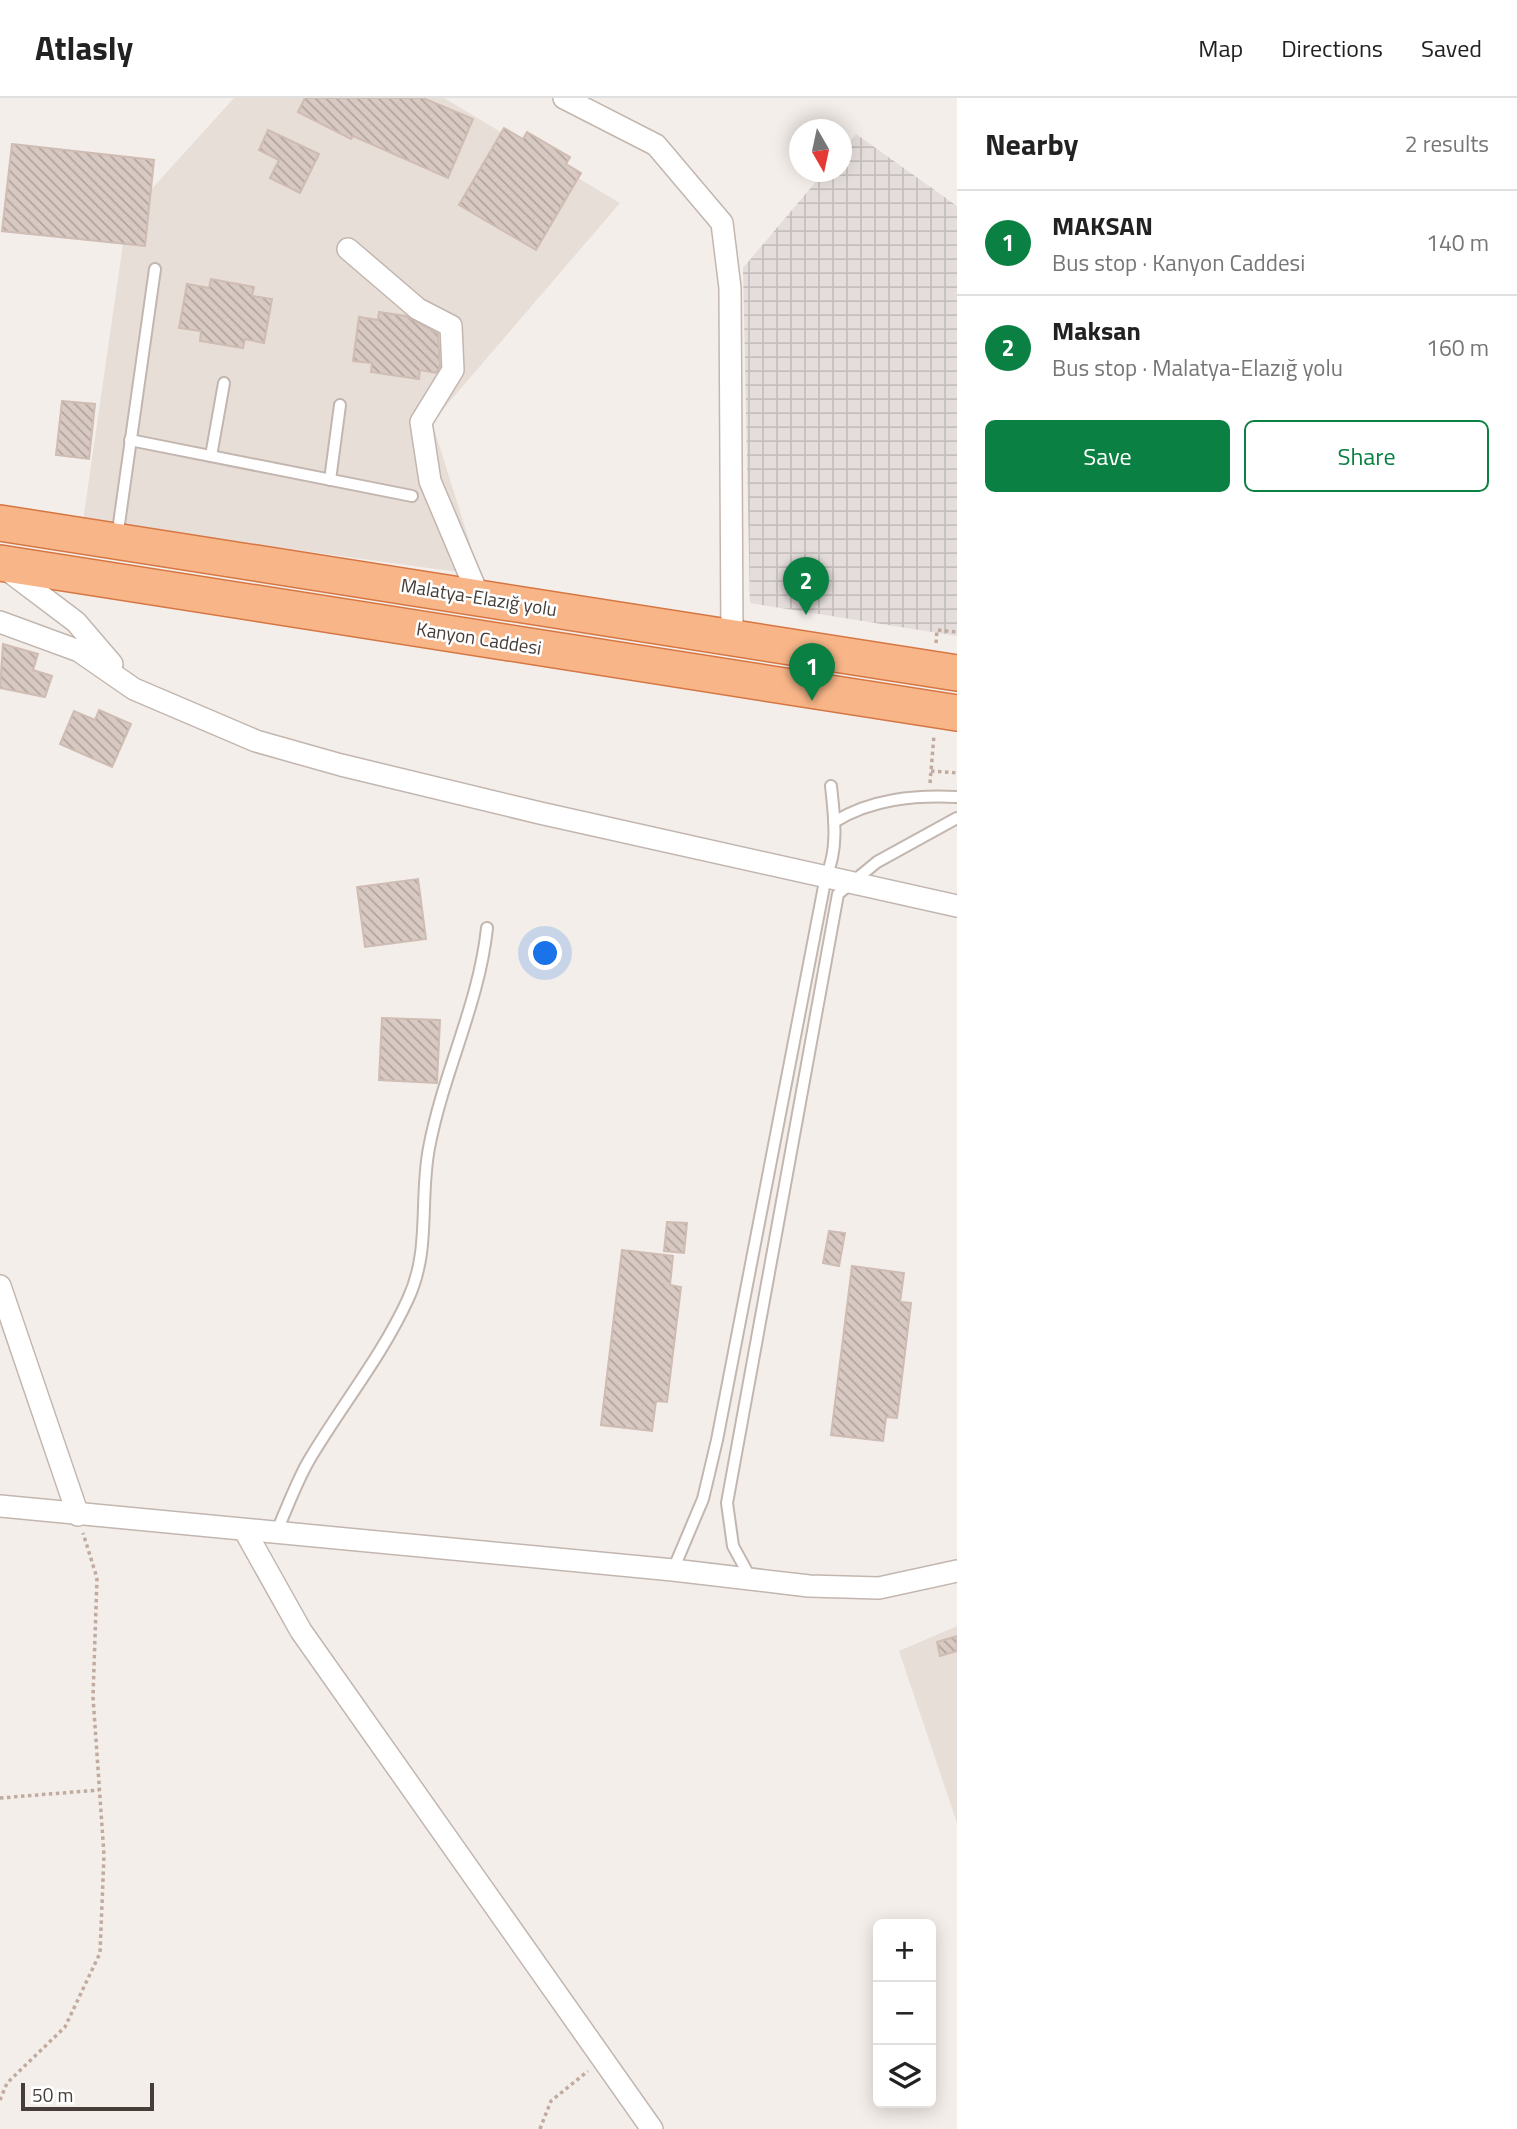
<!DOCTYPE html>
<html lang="en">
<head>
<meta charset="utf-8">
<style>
	body { margin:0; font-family:"Titillium Web",sans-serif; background:#f6f6f6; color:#222 }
	.controls { position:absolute; right:21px; bottom:21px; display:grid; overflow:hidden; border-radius:10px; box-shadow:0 4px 18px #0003 }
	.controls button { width:63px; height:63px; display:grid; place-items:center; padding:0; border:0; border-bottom:2px solid #e0e0e0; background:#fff; color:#222; font:35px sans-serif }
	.compass { position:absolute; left:789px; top:21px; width:63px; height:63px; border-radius:50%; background:#fff; box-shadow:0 4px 18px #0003; rotate:171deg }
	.scale { position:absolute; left:21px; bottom:18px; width:133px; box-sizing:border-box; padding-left:7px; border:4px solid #473d38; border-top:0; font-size:19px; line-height:24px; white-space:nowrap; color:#473d38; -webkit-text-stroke:5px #fff; paint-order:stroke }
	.you { position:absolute; left:546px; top:856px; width:24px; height:24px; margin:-18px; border:5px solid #fff; border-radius:50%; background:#1a73e8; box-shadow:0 0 0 10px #1a73e833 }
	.badge { display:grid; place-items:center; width:46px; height:46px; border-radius:50%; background:#0b8043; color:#fff; font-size:23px; font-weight:700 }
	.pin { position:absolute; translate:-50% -58px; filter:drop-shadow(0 2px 4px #0008) }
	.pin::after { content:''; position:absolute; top:37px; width:24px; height:21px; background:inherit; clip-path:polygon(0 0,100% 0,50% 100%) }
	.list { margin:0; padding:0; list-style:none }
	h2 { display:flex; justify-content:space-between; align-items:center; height:91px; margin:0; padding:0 28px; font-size:30px }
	h2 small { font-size:23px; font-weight:400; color:#767676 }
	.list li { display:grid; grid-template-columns:46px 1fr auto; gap:21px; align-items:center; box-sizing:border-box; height:105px; padding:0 28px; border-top:2px solid #e0e0e0 }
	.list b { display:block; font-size:26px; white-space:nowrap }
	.list p { margin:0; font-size:23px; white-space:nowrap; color:#767676 }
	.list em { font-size:23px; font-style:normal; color:#767676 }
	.actions { display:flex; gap:14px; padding:21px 28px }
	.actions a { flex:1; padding:16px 0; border:2px solid #0b8043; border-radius:10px; text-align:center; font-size:24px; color:#0b8043 }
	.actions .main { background:#0b8043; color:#fff }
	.icon { flex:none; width:38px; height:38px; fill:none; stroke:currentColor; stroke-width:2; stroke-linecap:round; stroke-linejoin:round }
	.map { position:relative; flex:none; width:957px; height:2031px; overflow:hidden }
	header { display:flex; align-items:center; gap:42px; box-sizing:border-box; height:98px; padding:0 35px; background:#fff; border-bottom:2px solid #e0e0e0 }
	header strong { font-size:33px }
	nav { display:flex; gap:38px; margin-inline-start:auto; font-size:24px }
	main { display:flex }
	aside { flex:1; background:#fff }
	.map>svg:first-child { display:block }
	.residential { fill:#e7ded8 }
	.industrial { fill:url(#industrial-grid) }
	.building { fill:url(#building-back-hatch); stroke:#cfbcb3; stroke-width:2 }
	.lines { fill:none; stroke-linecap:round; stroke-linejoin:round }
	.service-casing { stroke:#c2b6af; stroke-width:14 }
	.minor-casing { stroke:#c2b6af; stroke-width:24 }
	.trunk-casing { stroke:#d67642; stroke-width:38 }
	.path { stroke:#c0ab9e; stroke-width:3.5; stroke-dasharray:3.5 3.5; stroke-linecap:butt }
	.service { stroke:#fff; stroke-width:10 }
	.minor { stroke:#fff; stroke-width:21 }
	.trunk { stroke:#f8b588; stroke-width:35 }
	.labels { text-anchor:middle; stroke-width:5; stroke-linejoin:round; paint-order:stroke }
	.street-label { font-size:19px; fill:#473d38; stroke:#fff }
</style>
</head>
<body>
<header>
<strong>Atlasly</strong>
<nav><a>Map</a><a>Directions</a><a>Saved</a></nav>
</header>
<main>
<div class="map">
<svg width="957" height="2031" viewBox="0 0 957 2031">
	<defs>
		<pattern id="industrial-grid" width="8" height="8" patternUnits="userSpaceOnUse" patternTransform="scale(1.75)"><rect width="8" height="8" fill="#e4dddb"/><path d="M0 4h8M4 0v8" fill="none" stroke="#c5bfbd"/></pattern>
		<pattern id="building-back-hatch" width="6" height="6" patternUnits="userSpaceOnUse" patternTransform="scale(1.75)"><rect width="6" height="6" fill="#d8c9c2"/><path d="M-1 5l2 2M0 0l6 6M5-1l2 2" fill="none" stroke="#b1a49f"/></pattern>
	</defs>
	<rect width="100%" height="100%" fill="#f4eeea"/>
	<g class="residential">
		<path d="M234,0H444L620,105L432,324L480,477L83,423L127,118Z"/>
		<path d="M957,1528V1725L899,1553Z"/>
	</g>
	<path class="industrial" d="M856,36L957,108V538L750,505L743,170L824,74H842V53Z"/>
	<g class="building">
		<path d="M305,0H423L473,21L448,80L353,38L351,41L298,14Z"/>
		<path d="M504,30L523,41L527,34L570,59L566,66L581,75L536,152L459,107Z"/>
		<path d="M268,32L319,56L300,95L270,80L279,62L259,52Z"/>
		<path d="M12,46L154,62L145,148L2,133Z"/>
		<path d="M211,181L254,189L252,198L272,201L264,245L245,241L243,250L200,243L201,233L179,230L187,186L209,190Z"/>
		<path d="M379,214L406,218L438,236L440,269L436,275L420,272L419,281L371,274L372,265L353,263L359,219L378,222Z"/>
		<path d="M62,303L95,306L89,361L56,357Z"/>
		<path d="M3,546L38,556L33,572L52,578L45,599L0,590Z"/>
		<path d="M99,612L131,626L112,669L60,646L74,613L95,622Z"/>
		<path d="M418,781L426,841L365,849L357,789Z"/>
		<path d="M382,920L440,922L437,985L379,982Z"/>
		<path d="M667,1124L687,1125L684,1155L664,1153Z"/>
		<path d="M829,1133L845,1135L839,1168L823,1165Z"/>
		<path d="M622,1152L673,1158L670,1187L681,1189L667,1304L656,1303L652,1333L601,1327Z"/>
		<path d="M852,1168L904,1175L900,1204L911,1205L897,1320L886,1319L883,1343L831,1337Z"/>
		<path d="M957,1538V1553L940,1558L937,1544Z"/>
	</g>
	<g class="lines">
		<defs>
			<g id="service">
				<path d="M130,342L412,398"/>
				<path d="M211,358L224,285"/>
				<path d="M330,382L340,307"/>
				<path d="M117,440L155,171"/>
				<path d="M834,724C871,701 914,697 957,699"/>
				<path d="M275,1437C286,1413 295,1387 308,1364C340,1309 381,1260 408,1201C431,1152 419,1102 429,1050C443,975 479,906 487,830"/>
				<path d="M673,1472L703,1401L717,1342L826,778C839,751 834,716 831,688"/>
				<path d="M751,1481L733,1448L727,1405L838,796L877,764L957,720"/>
			</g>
			<g id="minor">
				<path d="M564,0L656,47L722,125L730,190L732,539"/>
				<path d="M348,151L418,211L451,228L453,272L421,324L430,383L479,499"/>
				<path d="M6,471L76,524L112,566"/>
				<path d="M0,524L79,553L134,591L256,643L341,667L540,715L957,808"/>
				<path d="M0,1188L78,1417"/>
				<path d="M0,1408L673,1472L809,1488L879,1490L957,1473"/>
				<path d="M245,1433L301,1533L652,2031"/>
			</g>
			<g id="trunk">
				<path d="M0,425L957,575"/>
				<path d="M0,465L957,615"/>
			</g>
		</defs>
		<use href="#service" class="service-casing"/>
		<use href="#minor" class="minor-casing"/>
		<use href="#trunk" class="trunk-casing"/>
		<g class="path">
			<path d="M936,545L937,532L957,534"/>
			<path d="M931,673L957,675"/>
			<path d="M930,685L934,637"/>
			<path d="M0,1700L99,1692"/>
			<path d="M0,2002L7,1985L65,1929L100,1855L104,1757L93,1599L97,1480L83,1435"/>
			<path d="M540,2031L551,2003L588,1973"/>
		</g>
		<use href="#service" class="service"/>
		<use href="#minor" class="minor"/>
		<use href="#trunk" class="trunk"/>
	</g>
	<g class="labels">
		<g class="street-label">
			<text transform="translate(479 499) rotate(9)" y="7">Malatya-Elazığ yolu</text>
			<text transform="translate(479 540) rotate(9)" y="7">Kanyon Caddesi</text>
		</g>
	</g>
</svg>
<div class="controls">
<button>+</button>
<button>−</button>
<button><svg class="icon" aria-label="layers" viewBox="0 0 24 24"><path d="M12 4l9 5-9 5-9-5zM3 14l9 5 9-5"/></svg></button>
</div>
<svg class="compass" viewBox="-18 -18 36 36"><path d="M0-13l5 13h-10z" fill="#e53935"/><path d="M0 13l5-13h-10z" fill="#767676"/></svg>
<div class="scale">50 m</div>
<div class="you"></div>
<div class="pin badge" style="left:812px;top:603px">1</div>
<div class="pin badge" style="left:806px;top:517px">2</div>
</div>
<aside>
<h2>Nearby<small>2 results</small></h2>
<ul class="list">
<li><span class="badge">1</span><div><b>MAKSAN</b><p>Bus stop · Kanyon Caddesi</p></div><em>140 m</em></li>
<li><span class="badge">2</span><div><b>Maksan</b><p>Bus stop · Malatya-Elazığ yolu</p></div><em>160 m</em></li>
</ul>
<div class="actions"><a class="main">Save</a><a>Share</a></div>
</aside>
</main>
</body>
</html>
